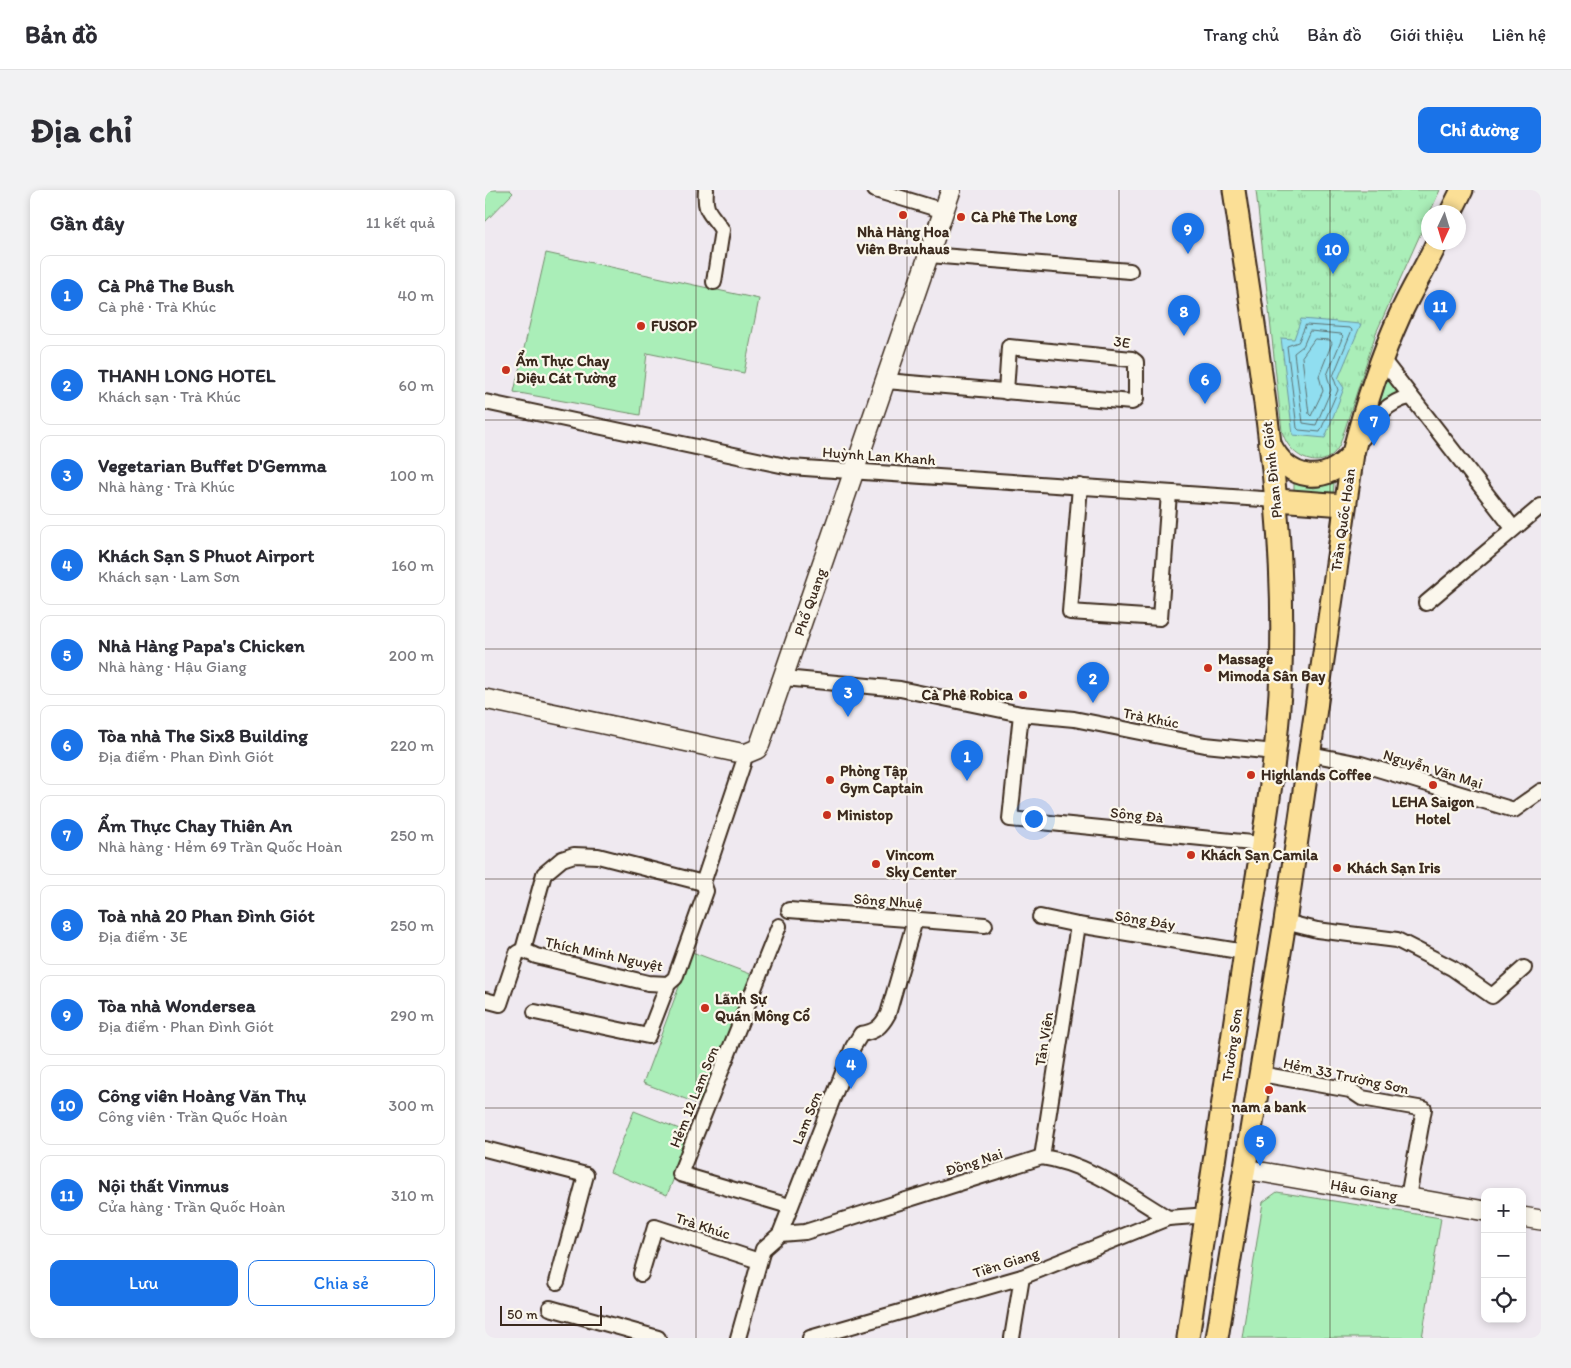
<!DOCTYPE html>
<html lang="vi">
<head>
<meta charset="utf-8">
<style>
	body { margin:0; font-family:Itim,sans-serif; background:#f2f2f3; color:#2b2b33 }
	.controls { position:absolute; right:15px; bottom:15px; display:grid; overflow:hidden; border-radius:10px; box-shadow:0 2px 8px #0003 }
	.controls button { width:45px; height:45px; display:grid; place-items:center; padding:0; border:0; border-bottom:1px solid #e1e1e2; background:#fff; color:#2b2b33; font:25px sans-serif }
	.compass { position:absolute; left:936px; top:15px; width:45px; height:45px; border-radius:50%; background:#fff; box-shadow:0 2px 8px #0003; rotate:184deg }
	.scale { position:absolute; left:15px; bottom:12px; width:102px; box-sizing:border-box; padding-left:5px; border:2px solid #3b2a1e; border-top:0; font-size:14px; line-height:18px; white-space:nowrap; color:#3b2a1e; -webkit-text-stroke:4px #fbf7ec; paint-order:stroke }
	.you { position:absolute; left:548px; top:628px; width:18px; height:18px; margin:-12px; border:4px solid #fff; border-radius:50%; background:#1a73e8; box-shadow:0 0 0 8px #1a73e833 }
	.badge { display:grid; place-items:center; width:32px; height:32px; border-radius:50%; background:#1a73e8; color:#fff; font-size:16px; font-weight:700 }
	.pin { position:absolute; translate:-50% -41px; filter:drop-shadow(0 1px 2px #0008) }
	.pin::after { content:''; position:absolute; top:26px; width:18px; height:15px; background:inherit; clip-path:polygon(0 0,100% 0,50% 100%) }
	.list { margin:0; padding:0; list-style:none }
	h2 { display:flex; justify-content:space-between; align-items:center; height:65px; margin:0; padding:0 20px; font-size:21px }
	h2 small { font-size:16px; font-weight:400; color:#7c7c81 }
	.list li { display:grid; grid-template-columns:32px 1fr auto; gap:15px; align-items:center; box-sizing:border-box; height:80px; margin:0 10px 10px; padding:0 10px; border:1px solid #e1e1e2; border-radius:10px }
	.list b { display:block; font-size:19px; white-space:nowrap }
	.list p { margin:0; font-size:16px; white-space:nowrap; color:#7c7c81 }
	.list em { font-size:16px; font-style:normal; color:#7c7c81 }
	.actions { display:flex; gap:10px; padding:15px 20px }
	.actions a { flex:1; padding:11px 0; border:1px solid #1a73e8; border-radius:10px; text-align:center; font-size:18px; color:#1a73e8 }
	.actions .main { background:#1a73e8; color:#fff }
	.icon { flex:none; width:28px; height:28px; fill:none; stroke:currentColor; stroke-width:2; stroke-linecap:round; stroke-linejoin:round }
	.map { position:relative; flex:none; width:1056px; height:1148px; overflow:hidden; border-radius:10px }
	header { display:flex; align-items:center; gap:30px; box-sizing:border-box; height:70px; padding:0 25px; background:#fff; border-bottom:1px solid #e1e1e2 }
	header strong { font-size:24px }
	nav { display:flex; gap:28px; margin-inline-start:auto; font-size:18px }
	.intro { display:flex; align-items:center; justify-content:space-between; box-sizing:border-box; height:120px; padding:0 30px }
	h1 { margin:0; font-size:35px }
	.button { padding:12px 22px; border-radius:10px; background:#1a73e8; color:#fff; font-size:18px; font-weight:700 }
	main { display:flex; gap:30px; padding:0 30px }
	aside { flex:1; background:#fff; border-radius:10px; box-shadow:0 2px 8px #0003 }
	.map>svg:first-child { display:block }
	.green { fill:#aaeeb8; stroke:#728c6b }
	.park { fill:url(#park-tufts); stroke:#728c6b }
	.water { fill:#90def0; stroke:#6e969c }
	.lines { fill:none; stroke-linecap:round; stroke-linejoin:round }
	.shore { stroke:#5d7272; stroke-width:1 }
	.street-casing { stroke:#3b2a1e; stroke-width:18 }
	.secondary-casing { stroke:#3b2a1e; stroke-width:22 }
	.primary-casing { stroke:#3b2a1e; stroke-width:25 }
	.street { stroke:#fbf7ec; stroke-width:14 }
	.secondary { stroke:#fbf7ec; stroke-width:19 }
	.primary { stroke:#fbdf96; stroke-width:21 }
	.grid { fill:none; stroke:#3b2a1e; stroke-width:1; stroke-opacity:0.55 }
	.poi-dot { fill:#c8321e; stroke:#fbf7ec; stroke-width:2 }
	.labels { text-anchor:middle; stroke-width:4.5; stroke-linejoin:round; paint-order:stroke }
	.poi-label { font-size:15px; font-weight:bold; fill:#3b2a1e; stroke:#fbf7ec; text-anchor:start }
	.street-label { font-size:15px; fill:#3b2a1e; stroke:#fbf7ec }
</style>
</head>
<body>
<header>
<strong>Bản đồ</strong>
<nav><a>Trang chủ</a><a>Bản đồ</a><a>Giới thiệu</a><a>Liên hệ</a></nav>
</header>
<div class="intro"><h1>Địa chỉ</h1><a class="button">Chỉ đường</a></div>
<main>
<aside>
<h2>Gần đây<small>11 kết quả</small></h2>
<ul class="list">
<li><span class="badge">1</span><div><b>Cà Phê The Bush</b><p>Cà phê · Trà Khúc</p></div><em>40 m</em></li>
<li><span class="badge">2</span><div><b>THANH LONG HOTEL</b><p>Khách sạn · Trà Khúc</p></div><em>60 m</em></li>
<li><span class="badge">3</span><div><b>Vegetarian Buffet D'Gemma</b><p>Nhà hàng · Trà Khúc</p></div><em>100 m</em></li>
<li><span class="badge">4</span><div><b>Khách Sạn S Phuot Airport</b><p>Khách sạn · Lam Sơn</p></div><em>160 m</em></li>
<li><span class="badge">5</span><div><b>Nhà Hàng Papa's Chicken</b><p>Nhà hàng · Hậu Giang</p></div><em>200 m</em></li>
<li><span class="badge">6</span><div><b>Tòa nhà The Six8 Building</b><p>Địa điểm · Phan Đình Giót</p></div><em>220 m</em></li>
<li><span class="badge">7</span><div><b>Ẩm Thực Chay Thiên An</b><p>Nhà hàng · Hẻm 69 Trần Quốc Hoàn</p></div><em>250 m</em></li>
<li><span class="badge">8</span><div><b>Toà nhà 20 Phan Đình Giót</b><p>Địa điểm · 3E</p></div><em>250 m</em></li>
<li><span class="badge">9</span><div><b>Tòa nhà Wondersea</b><p>Địa điểm · Phan Đình Giót</p></div><em>290 m</em></li>
<li><span class="badge">10</span><div><b>Công viên Hoàng Văn Thụ</b><p>Công viên · Trần Quốc Hoàn</p></div><em>300 m</em></li>
<li><span class="badge">11</span><div><b>Nội thất Vinmus</b><p>Cửa hàng · Trần Quốc Hoàn</p></div><em>310 m</em></li>
</ul>
<div class="actions"><a class="main">Lưu</a><a>Chia sẻ</a></div>
</aside>
<div class="map">
<svg width="1056" height="1148" viewBox="0 0 1056 1148">
	<defs>
		<pattern id="park-tufts" width="24" height="20" patternUnits="userSpaceOnUse" patternTransform="scale(1.25)"><rect width="24" height="20" fill="#aaeeb8"/><path d="M3 7l-1-3M5 7V3M7 7l1-3M15 17l-1-3M17 17v-4M19 17l1-3" fill="none" stroke="#93cc9e"/></pattern>
	</defs>
	<rect width="100%" height="100%" fill="#efe9f0"/>
	<filter id="ink" filterUnits="userSpaceOnUse"><feTurbulence type="fractalNoise" baseFrequency=".02" numOctaves="2"/><feDisplacementMap in="SourceGraphic" scale="10" xChannelSelector="R" yChannelSelector="G"/><feConvolveMatrix kernelMatrix="1 2 1 2 8 2 1 2 1" color-interpolation-filters="sRGB"/></filter>
	<g filter="url(#ink)">
		<g class="green">
			<path d="M2,0H25L28,3L0,32V3Z"/>
			<path d="M61,63L274,109L259,183L162,163L155,225L29,202Z"/>
			<path d="M902,188L913,204L893,218Z"/>
			<path d="M809,293L829,298L849,293L848,306L809,303Z"/>
			<path d="M207,762L268,785L219,916L158,893Z"/>
			<path d="M149,921L207,944L182,1005L125,982Z"/>
			<path d="M792,1002L956,1028L937,1148H757L778,1012Z"/>
		</g>
		<path class="park" d="M771,0H955L891,143L855,254C840,285 804,269 797,241Z"/>
		<path class="water" d="M816,129L876,134L853,189L859,198L840,248L808,245L796,148L809,149Z"/>
		<g class="lines">
			<g class="shore">
				<path d="M821,135L865,138L867,140L848,186L853,200L835,242L814,240L812,238L802,156L813,152Z"/>
				<path d="M825,141L856,144L858,146L842,185L846,200L831,235L818,233L809,163L818,156Z"/>
				<path d="M830,149L845,150L847,153L834,186L838,201L826,226L824,224L817,167Z"/>
			</g>
			<defs>
				<g id="street">
					<path d="M221,0C219,24 226,22 237,40L229,92"/>
					<path d="M390,0L459,21"/>
					<path d="M444,65L645,81"/>
					<path d="M897,169L1028,338"/>
					<path d="M401,191L647,212L651,209V172L647,169L524,157L521,202"/>
					<path d="M0,212L305,277L792,310"/>
					<path d="M878,248C891,228 901,212 925,207"/>
					<path d="M595,296L585,422L675,428L684,303"/>
					<path d="M941,413L1056,316"/>
					<path d="M299,488L415,499L536,524L525,629L777,654"/>
					<path d="M536,524L589,529L720,555L790,562"/>
					<path d="M825,564L876,574L1029,620L1056,601"/>
					<path d="M304,720L500,735"/>
					<path d="M555,727L593,735L760,762"/>
					<path d="M800,732L832,740L912,750L967,778L1007,806L1039,778"/>
					<path d="M294,736L195,984L304,1016"/>
					<path d="M38,760L51,766L163,793L183,794L190,788L221,701L218,693L258,574L260,564"/>
					<path d="M38,760L59,684L77,669L89,665L113,666L218,693"/>
					<path d="M0,810L15,814L32,763L38,760"/>
					<path d="M50,822L163,846L183,794"/>
					<path d="M776,884L865,900L877,908L939,919L923,1007"/>
					<path d="M0,959L101,985L72,1092"/>
					<path d="M557,967L593,735"/>
					<path d="M295,1044L320,1042L557,967C604,974 643,1004 683,1028"/>
					<path d="M156,1084L170,1037L274,1071"/>
					<path d="M65,1118L173,1148"/>
					<path d="M253,1148L278,1059L295,1044L368,857L376,844C390,842 396,837 403,824L430,730"/>
					<path d="M325,1148L537,1087L683,1028L723,1025"/>
					<path d="M527,1148L537,1087"/>
				</g>
				<g id="secondary">
					<path d="M0,509L260,564L272,559L275,554L466,0"/>
					<path d="M759,979L1000,1021"/>
					<path d="M1037,1027L1056,1030"/>
				</g>
				<g id="primary">
					<path d="M966,22L977,0"/>
					<path d="M785,254C804,292 841,296 868,263"/>
					<path d="M792,310L859,315"/>
					<path d="M703,1148C723,1020 741,891 760,762C774,669 793,575 796,480C802,319 772,159 749,0"/>
					<path d="M732,1148L800,732L868,263C880,216 895,169 915,125C926,100 941,77 952,52"/>
				</g>
			</defs>
			<use href="#street" class="street-casing"/>
			<use href="#secondary" class="secondary-casing"/>
			<use href="#primary" class="primary-casing"/>
			<use href="#street" class="street"/>
			<use href="#secondary" class="secondary"/>
			<use href="#primary" class="primary"/>
		</g>
	</g>
	<path class="grid" d="M211,0V1148M422,0V1148M634,0V1148M845,0V1148M0,230H1056M0,459H1056M0,689H1056M0,918H1056"/>
	<g class="poi-dot">
		<circle cx="418" cy="25" r="5"/>
		<circle cx="476" cy="27" r="5"/>
		<circle cx="156" cy="136" r="5"/>
		<circle cx="21" cy="180" r="5"/>
		<circle cx="723" cy="478" r="5"/>
		<circle cx="538" cy="505" r="5"/>
		<circle cx="766" cy="585" r="5"/>
		<circle cx="345" cy="590" r="5"/>
		<circle cx="948" cy="595" r="5"/>
		<circle cx="342" cy="625" r="5"/>
		<circle cx="706" cy="665" r="5"/>
		<circle cx="391" cy="674" r="5"/>
		<circle cx="852" cy="678" r="5"/>
		<circle cx="220" cy="818" r="5"/>
		<circle cx="784" cy="900" r="5"/>
	</g>
	<g class="labels">
		<g class="poi-label">
			<text x="486" y="32">Cà Phê The Long</text>
			<text x="418" y="47" text-anchor="middle">Nhà Hàng Hoa<tspan x="418" dy="17">Viên Brauhaus</tspan></text>
			<text x="166" y="141">FUSOP</text>
			<text x="31" y="176">Ẩm Thực Chay<tspan x="31" dy="17">Diệu Cát Tường</tspan></text>
			<text x="733" y="474">Massage<tspan x="733" dy="17">Mimoda Sân Bay</tspan></text>
			<text x="528" y="510" text-anchor="end">Cà Phê Robica</text>
			<text x="355" y="586">Phòng Tập<tspan x="355" dy="17">Gym Captain</tspan></text>
			<text x="776" y="590">Highlands Coffee</text>
			<text x="948" y="617" text-anchor="middle">LEHA Saigon<tspan x="948" dy="17">Hotel</tspan></text>
			<text x="352" y="630">Ministop</text>
			<text x="401" y="670">Vincom<tspan x="401" dy="17">Sky Center</tspan></text>
			<text x="716" y="670">Khách Sạn Camila</text>
			<text x="862" y="683">Khách Sạn Iris</text>
			<text x="230" y="814">Lãnh Sự<tspan x="230" dy="17">Quán Mông Cổ</tspan></text>
			<text x="784" y="922" text-anchor="middle">nam a bank</text>
		</g>
		<g class="street-label">
			<text transform="translate(637 152) rotate(9)" y="5">3E</text>
			<text transform="translate(394 266) rotate(4)" y="5">Huỳnh Lan Khanh</text>
			<text transform="translate(787 280) rotate(-96)" y="5">Phan Đình Giót</text>
			<text transform="translate(858 330) rotate(-82)" y="5">Trần Quốc Hoàn</text>
			<text transform="translate(325 412) rotate(-71)" y="5">Phổ Quang</text>
			<text transform="translate(666 528) rotate(11)" y="5">Trà Khúc</text>
			<text transform="translate(948 579) rotate(17)" y="5">Nguyễn Văn Mại</text>
			<text transform="translate(652 625) rotate(6)" y="5">Sông Đà</text>
			<text transform="translate(403 711) rotate(4)" y="5">Sông Nhuệ</text>
			<text transform="translate(660 730) rotate(9)" y="5">Sông Đáy</text>
			<text transform="translate(119 764) rotate(12)" y="5">Thích Minh Nguyệt</text>
			<text transform="translate(559 849) rotate(-81)" y="5">Tản Viên</text>
			<text transform="translate(747 855) rotate(-82)" y="5">Trường Sơn</text>
			<text transform="translate(861 886) rotate(12)" y="5">Hẻm 33 Trường Sơn</text>
			<text transform="translate(209 907) rotate(-68)" y="5">Hẻm 12 Lam Sơn</text>
			<text transform="translate(322 928) rotate(-68)" y="5">Lam Sơn</text>
			<text transform="translate(489 972) rotate(-18)" y="5">Đồng Nai</text>
			<text transform="translate(879 1000) rotate(10)" y="5">Hậu Giang</text>
			<text transform="translate(218 1036) rotate(18)" y="5">Trà Khúc</text>
			<text transform="translate(521 1073) rotate(-18)" y="5">Tiền Giang</text>
		</g>
	</g>
</svg>
<div class="controls">
<button>+</button>
<button>−</button>
<button><svg class="icon" aria-label="locate" viewBox="0 0 24 24"><circle cx="12" cy="12" r="6"/><path d="M12 2v4M12 18v4M2 12h4M18 12h4"/></svg></button>
</div>
<svg class="compass" viewBox="-18 -18 36 36"><path d="M0-13l5 13h-10z" fill="#e53935"/><path d="M0 13l5-13h-10z" fill="#7c7c81"/></svg>
<div class="scale">50 m</div>
<div class="you"></div>
<div class="pin badge" style="left:482px;top:591px">1</div>
<div class="pin badge" style="left:608px;top:513px">2</div>
<div class="pin badge" style="left:363px;top:527px">3</div>
<div class="pin badge" style="left:366px;top:899px">4</div>
<div class="pin badge" style="left:775px;top:976px">5</div>
<div class="pin badge" style="left:720px;top:214px">6</div>
<div class="pin badge" style="left:889px;top:256px">7</div>
<div class="pin badge" style="left:699px;top:146px">8</div>
<div class="pin badge" style="left:703px;top:64px">9</div>
<div class="pin badge" style="left:848px;top:84px">10</div>
<div class="pin badge" style="left:955px;top:141px">11</div>
</div>
</main>
</body>
</html>
